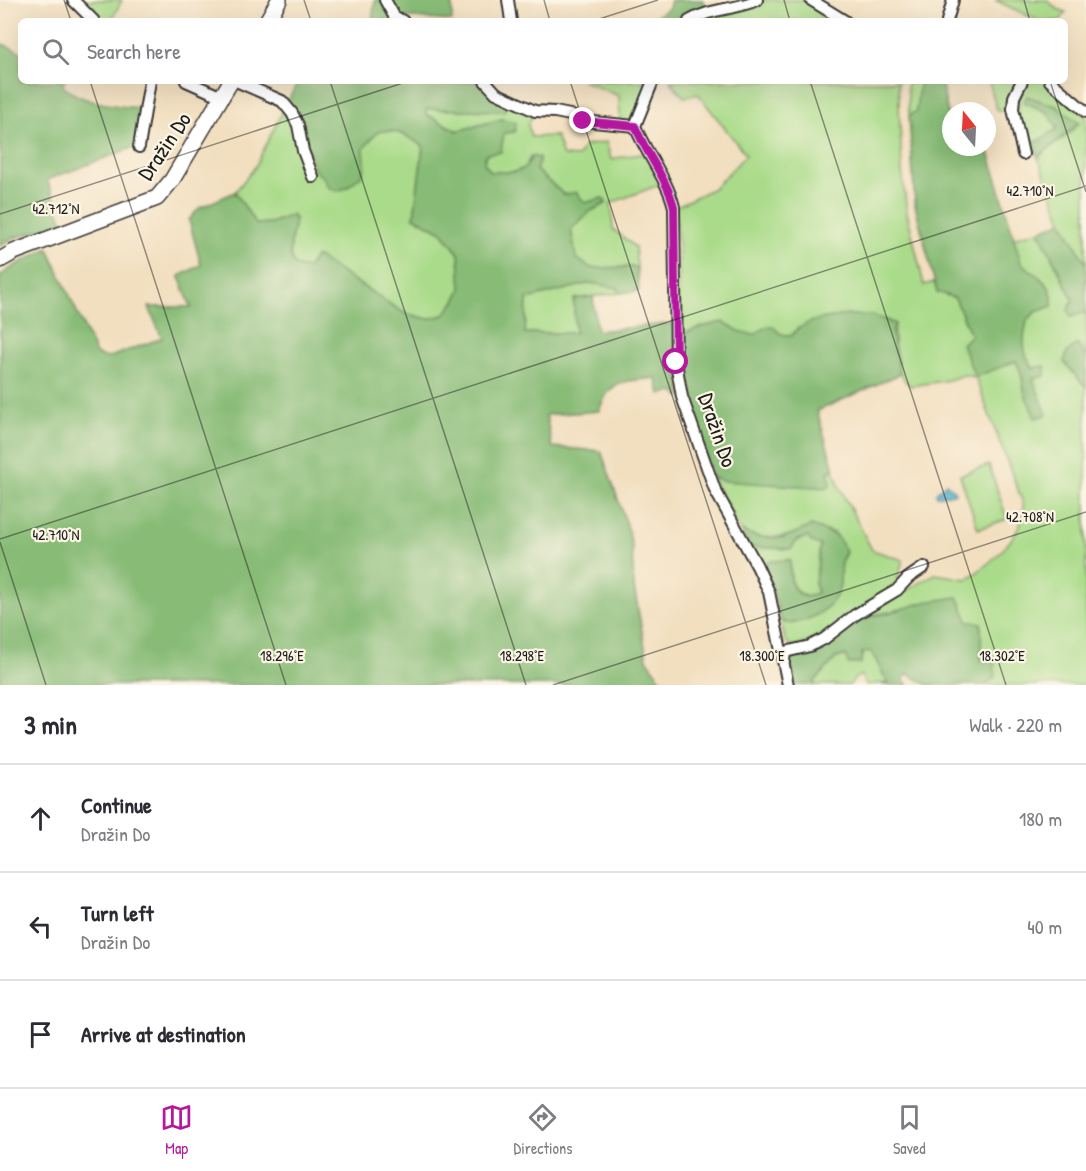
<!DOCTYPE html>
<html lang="en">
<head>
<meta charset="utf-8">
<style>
	body { margin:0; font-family:"Patrick Hand",sans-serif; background:#f7f7f7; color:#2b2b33 }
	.compass { position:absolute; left:942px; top:102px; width:54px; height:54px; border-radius:50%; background:#fff; box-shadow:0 6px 24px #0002; rotate:342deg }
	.stop { position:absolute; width:18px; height:18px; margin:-14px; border:4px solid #b5179e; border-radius:50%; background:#fff }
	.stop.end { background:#b5179e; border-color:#fff; box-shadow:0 2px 6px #0008 }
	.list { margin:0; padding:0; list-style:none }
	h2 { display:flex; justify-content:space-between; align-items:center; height:78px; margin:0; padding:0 24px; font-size:26px }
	h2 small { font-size:20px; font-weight:400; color:#7c7c81 }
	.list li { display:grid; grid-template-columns:39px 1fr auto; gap:18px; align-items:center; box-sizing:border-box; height:108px; padding:0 24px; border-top:2px solid #e1e1e2 }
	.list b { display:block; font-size:22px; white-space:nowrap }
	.list p { margin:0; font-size:20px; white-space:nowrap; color:#7c7c81 }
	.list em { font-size:20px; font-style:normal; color:#7c7c81 }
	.icon { flex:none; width:33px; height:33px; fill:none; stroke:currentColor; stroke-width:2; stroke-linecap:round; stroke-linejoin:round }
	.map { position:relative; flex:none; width:1086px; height:685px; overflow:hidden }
	.search { position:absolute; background:#fff; box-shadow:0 6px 24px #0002; left:18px; right:18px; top:18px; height:66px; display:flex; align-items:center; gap:15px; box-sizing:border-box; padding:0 21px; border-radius:9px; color:#7c7c81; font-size:22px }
	.sheet { height:402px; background:#fff }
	nav { display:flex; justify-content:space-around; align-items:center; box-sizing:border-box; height:84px; border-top:2px solid #e1e1e2; background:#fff; font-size:16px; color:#7c7c81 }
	nav a { display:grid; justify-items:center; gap:3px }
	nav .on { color:#b5179e }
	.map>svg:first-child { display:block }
	.green { fill:#aadb8a; stroke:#637c53; stroke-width:1.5 }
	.forest { fill:#87bb76; stroke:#526c49; stroke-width:1.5 }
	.water { fill:#57b8d6; stroke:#3a6a79; stroke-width:1.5 }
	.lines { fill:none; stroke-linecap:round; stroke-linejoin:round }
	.street-casing { stroke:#3c3935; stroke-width:14 }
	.secondary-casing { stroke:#3c3935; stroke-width:18 }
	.street { stroke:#fff; stroke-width:10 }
	.secondary { stroke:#fff; stroke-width:15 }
	.route { stroke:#b5179e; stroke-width:8 }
	.ticks { fill:none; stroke:#1c1c1c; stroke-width:1.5; stroke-opacity:0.45 }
	.labels { text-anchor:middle; stroke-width:4.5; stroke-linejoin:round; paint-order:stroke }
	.street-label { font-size:22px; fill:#1c1c1c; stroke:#fcf5e5 }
	.ticks-label { font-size:15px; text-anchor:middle; fill:#1c1c1c; stroke:#fcf5e5; stroke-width:4.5; stroke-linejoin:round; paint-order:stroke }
</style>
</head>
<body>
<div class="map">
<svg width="1086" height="685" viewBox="0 0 1086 685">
	<rect width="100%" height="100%" fill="#fcf5e5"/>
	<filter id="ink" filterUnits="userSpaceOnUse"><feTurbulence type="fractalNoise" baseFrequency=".0167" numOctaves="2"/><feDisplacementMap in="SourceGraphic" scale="12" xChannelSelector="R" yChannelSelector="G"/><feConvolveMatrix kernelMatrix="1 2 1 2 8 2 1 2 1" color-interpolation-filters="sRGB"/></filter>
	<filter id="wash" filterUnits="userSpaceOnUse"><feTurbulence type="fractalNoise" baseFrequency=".008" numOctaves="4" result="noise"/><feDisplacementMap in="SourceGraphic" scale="24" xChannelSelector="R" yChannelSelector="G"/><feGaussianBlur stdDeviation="1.35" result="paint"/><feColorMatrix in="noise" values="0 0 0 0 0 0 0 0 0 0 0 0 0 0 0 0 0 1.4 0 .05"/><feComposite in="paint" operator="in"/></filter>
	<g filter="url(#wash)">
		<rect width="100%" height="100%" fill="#f2dfc0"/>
		<g class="green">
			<path d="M79,0H122L111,21H98Z"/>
			<path d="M761,0H805L835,21H692Z"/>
			<path d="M995,0H1047L1057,9L1066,12L1060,21H1039Z"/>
			<path d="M583,81H653L635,125L620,124L619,96Z"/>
			<path d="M670,81H898L902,170L907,213L924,285L934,282L937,292L955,298L971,335L1016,361L1021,373L1025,394L1033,379L1045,367L1033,368C1020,351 1023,340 1027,320L1036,312L1052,306C1054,281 1038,279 1023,265C1017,259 1015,246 1012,238L1039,231L1073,300L1069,310L1071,317L1084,312L1086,315V357L1077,345L1064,362L1086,387V685H985L981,660V624L968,621L958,597C924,602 892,613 859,617L935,574L967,579C990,564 1028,533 1023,503L975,377L963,375L949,380L911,386C896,378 892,339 895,324L884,319L798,328L791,336L781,334L766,327L754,336L739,331L722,322L701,327L679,335L678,283C682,276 676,219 675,207L714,188L746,155L698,94L684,97Z"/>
			<path d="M907,81H920L916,111L909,116Z"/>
			<path d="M989,81H1019L1009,108L997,111Z"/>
			<path d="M1027,81H1044L1086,116V264L1062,221L1038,157L1070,133L1079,123L1025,102L1047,112L1058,128L1039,141L1024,142C1019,118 1012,103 1027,81Z"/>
			<path d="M509,101L533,116L528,124L531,137L556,136L563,156L578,157L584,146L606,142L611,159L646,153L664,183L611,203L613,229L635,247L637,267L591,268L576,258L571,229L591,211L606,204L603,198L585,203L565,195L536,170L539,162L531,156L525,168L514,172H491L484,163L486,153L502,119L457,131L426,114V109L504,111Z"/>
			<path d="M283,110L294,128L304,172L314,168L324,178L328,187L365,167L364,148L377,132C396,128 407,136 423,146L414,217L442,232L459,254L461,289L455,301L444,315L428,319L404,313L316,256L308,268C280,270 293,237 295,218L291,215L271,223L256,224L235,192L255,167Z"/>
			<path d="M590,283L618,288L619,293L574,299L575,333H525L527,299Z"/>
			<path d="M989,465L1007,519L978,529L960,475Z"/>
			<path d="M834,469L839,486L872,550L903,560L895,588L822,636L809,643L792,646L785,641L781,620L785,623L839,589V567L846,552L834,533L827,531L769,538L759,537L741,531L712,477L828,472Z"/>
			<path d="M808,537L819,545L821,548L815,583L817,593L807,597C787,589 792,578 790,560L763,567L749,547L791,549L797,540Z"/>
			<path d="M871,651L888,683L866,685L861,675L854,679L850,685H815L814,682L836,658L847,655L861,663L862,653Z"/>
		</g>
		<g class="forest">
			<path d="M375,0H381L395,21H372Z"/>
			<path d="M388,0H452V21L400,17Z"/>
			<path d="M671,0H703L706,12L687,21H649L669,8Z"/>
			<path d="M0,43L21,52V81H65L62,85C83,105 117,105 144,109L137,146L47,180L63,223L14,238L0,246Z"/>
			<path d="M298,81C313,81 338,84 352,81H412L411,84L484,81L509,101L504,111L426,109V114L457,131L502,119L516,122L515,132L504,133L501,152L486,154L484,163L491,172H514L525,168L532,156L539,158V162L536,170L564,195L576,192L585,203L603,198L606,203L590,211L571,229L576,258L591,268L637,267L639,291L619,293L618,288L590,283L527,299L525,333H575L574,299L593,297L597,331L674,323L681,397L673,392L660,394L656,378C625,382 610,377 599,411L546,415L552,447L601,451L628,528L632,547L634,587L647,659L665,685H0V276L16,265L48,248L96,354L107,358L162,338L149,307H191L179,276L201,265L189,220L199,208L235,192L256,224L271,223L291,215L295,219C293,237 280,270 308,268L316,256L404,313L428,319L444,315L455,301L461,289L459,254L442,232L414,217L423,146C407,136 396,128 377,132L364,148L365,167L362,175L346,188L337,191L328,187L324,178L316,172L311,162L303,131L304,123L288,101Z"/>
			<path d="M920,81H941L951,128V147H987V145L1021,263L1038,276L1048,286L1052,297V306L1036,312L1027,320C1023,338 1021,352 1033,368L1045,366V376L1033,379L1047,415L1035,418L1025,394L1021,373L1016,361L975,377L962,344L971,335L955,298L937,292L915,205L909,116L916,111Z"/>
			<path d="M1027,96L1056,106L1079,123L1038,157L1036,152L1026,151L1024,142L1039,141L1058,128L1047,112L1024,102Z"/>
			<path d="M1062,221L1086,264V315L1084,312L1071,317L1068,310L1073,300L1039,231Z"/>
			<path d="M848,315H872L895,324L892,334L900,374L817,411L834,469L828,472L831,483L827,488L723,481L712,477L680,372L679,335L701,327L723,322L739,331L754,335L766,327H773L781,334L791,336C805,318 827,318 848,315Z"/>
			<path d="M1077,344L1086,357V387L1064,362L1067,352Z"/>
			<path d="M811,526C828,532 840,534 846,552C836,567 843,575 839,589C834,605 818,616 803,621C795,623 788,626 781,620L769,580L763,567L770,561L790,560C791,578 787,590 806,597L817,593L815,583L820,545L811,542L808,537L797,540L791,549L749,547L741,531L759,537L783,538Z"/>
			<path d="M958,597L968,621L981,623V660L994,661L995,677L985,685H928L908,674L903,679L908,685H882L888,683L871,651L862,653L861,663L848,664L846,655L836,658L814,682L815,685H796L790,659L818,648L859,617L885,614L925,602Z"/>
		</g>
		<path class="water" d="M946,483L955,492L954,494L937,496L936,493Z"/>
	</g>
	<g filter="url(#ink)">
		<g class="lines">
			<defs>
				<g id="street">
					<path d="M73,0L94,21"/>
					<path d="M385,0L394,16L403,21"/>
					<path d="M508,0L511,21"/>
					<path d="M811,0L845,21"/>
					<path d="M689,21C711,8 735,10 757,0"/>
					<path d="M947,21L953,0"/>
					<path d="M186,81L222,97"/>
					<path d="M236,81L282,101L292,113L298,125L303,151L313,177"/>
					<path d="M485,81L496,93L535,111L555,112L570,115L583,121L635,126C646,154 667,178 674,207L676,362L682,397L715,490L757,566L769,592L788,685"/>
					<path d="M1022,81L1014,97L1013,109L1023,154"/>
					<path d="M1050,81L1086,112"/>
					<path d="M635,126L653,81"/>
					<path d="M139,147L150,81"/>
					<path d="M784,661L785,652L810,646L824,639L855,615L897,590L908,578L924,567"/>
				</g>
				<g id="secondary">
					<path d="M267,21L279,0"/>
					<path d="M0,260L14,252L157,198L172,180L231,81"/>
				</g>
			</defs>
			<use href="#street" class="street-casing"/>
			<use href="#secondary" class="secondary-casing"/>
			<use href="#street" class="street"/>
			<use href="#secondary" class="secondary"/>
		</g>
	</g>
	<g class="lines" filter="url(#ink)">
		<path class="route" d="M583,121L635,126C646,154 667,178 674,207L676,362"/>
	</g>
	<path class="ticks" d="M64,0L71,21M304,0L311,21M544,0L550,21M784,0L790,21M1024,0L1030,21M593,21L658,0M90,81L286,685M330,81L526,685M570,81L766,685M810,81L1006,685M1050,81L1086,192M0,214L409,81M0,539L1086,186M0,542L46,685M553,685L1086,512"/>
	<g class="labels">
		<g class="street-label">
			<text transform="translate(164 146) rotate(-56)" y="8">Dražin Do</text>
			<text transform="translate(718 430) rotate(71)" y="8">Dražin Do</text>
		</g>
	</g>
	<g class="ticks-label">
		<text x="1030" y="196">42.710°N</text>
		<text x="56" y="214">42.712°N</text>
		<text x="1030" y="522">42.708°N</text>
		<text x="56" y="540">42.710°N</text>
		<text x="282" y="661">18.296°E</text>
		<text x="522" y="661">18.298°E</text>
		<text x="762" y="661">18.300°E</text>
		<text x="1002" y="661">18.302°E</text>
	</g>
</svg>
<svg class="compass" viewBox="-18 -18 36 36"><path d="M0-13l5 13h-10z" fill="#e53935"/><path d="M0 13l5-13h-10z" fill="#7c7c81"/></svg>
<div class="stop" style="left:676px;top:362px"></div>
<div class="stop end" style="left:583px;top:121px"></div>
<div class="search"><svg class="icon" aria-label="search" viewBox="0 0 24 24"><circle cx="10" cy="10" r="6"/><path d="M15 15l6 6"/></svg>Search here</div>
</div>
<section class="sheet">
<h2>3 min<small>Walk · 220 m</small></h2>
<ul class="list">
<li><svg class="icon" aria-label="ahead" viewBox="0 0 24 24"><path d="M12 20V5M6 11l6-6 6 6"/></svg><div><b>Continue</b><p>Dražin Do</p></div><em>180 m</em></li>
<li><svg class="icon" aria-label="left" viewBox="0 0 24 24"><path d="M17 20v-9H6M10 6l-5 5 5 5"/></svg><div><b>Turn left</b><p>Dražin Do</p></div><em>40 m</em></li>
<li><svg class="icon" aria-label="arrive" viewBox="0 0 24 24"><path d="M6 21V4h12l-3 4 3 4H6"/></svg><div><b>Arrive at destination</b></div></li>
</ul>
</section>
<nav>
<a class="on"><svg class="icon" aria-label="map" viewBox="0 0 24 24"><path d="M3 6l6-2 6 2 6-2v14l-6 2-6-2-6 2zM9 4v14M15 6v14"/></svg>Map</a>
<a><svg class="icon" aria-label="directions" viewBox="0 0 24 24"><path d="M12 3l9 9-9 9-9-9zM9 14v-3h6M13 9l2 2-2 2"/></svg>Directions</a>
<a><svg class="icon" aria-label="saved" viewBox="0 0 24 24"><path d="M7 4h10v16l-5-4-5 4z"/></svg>Saved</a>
</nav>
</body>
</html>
